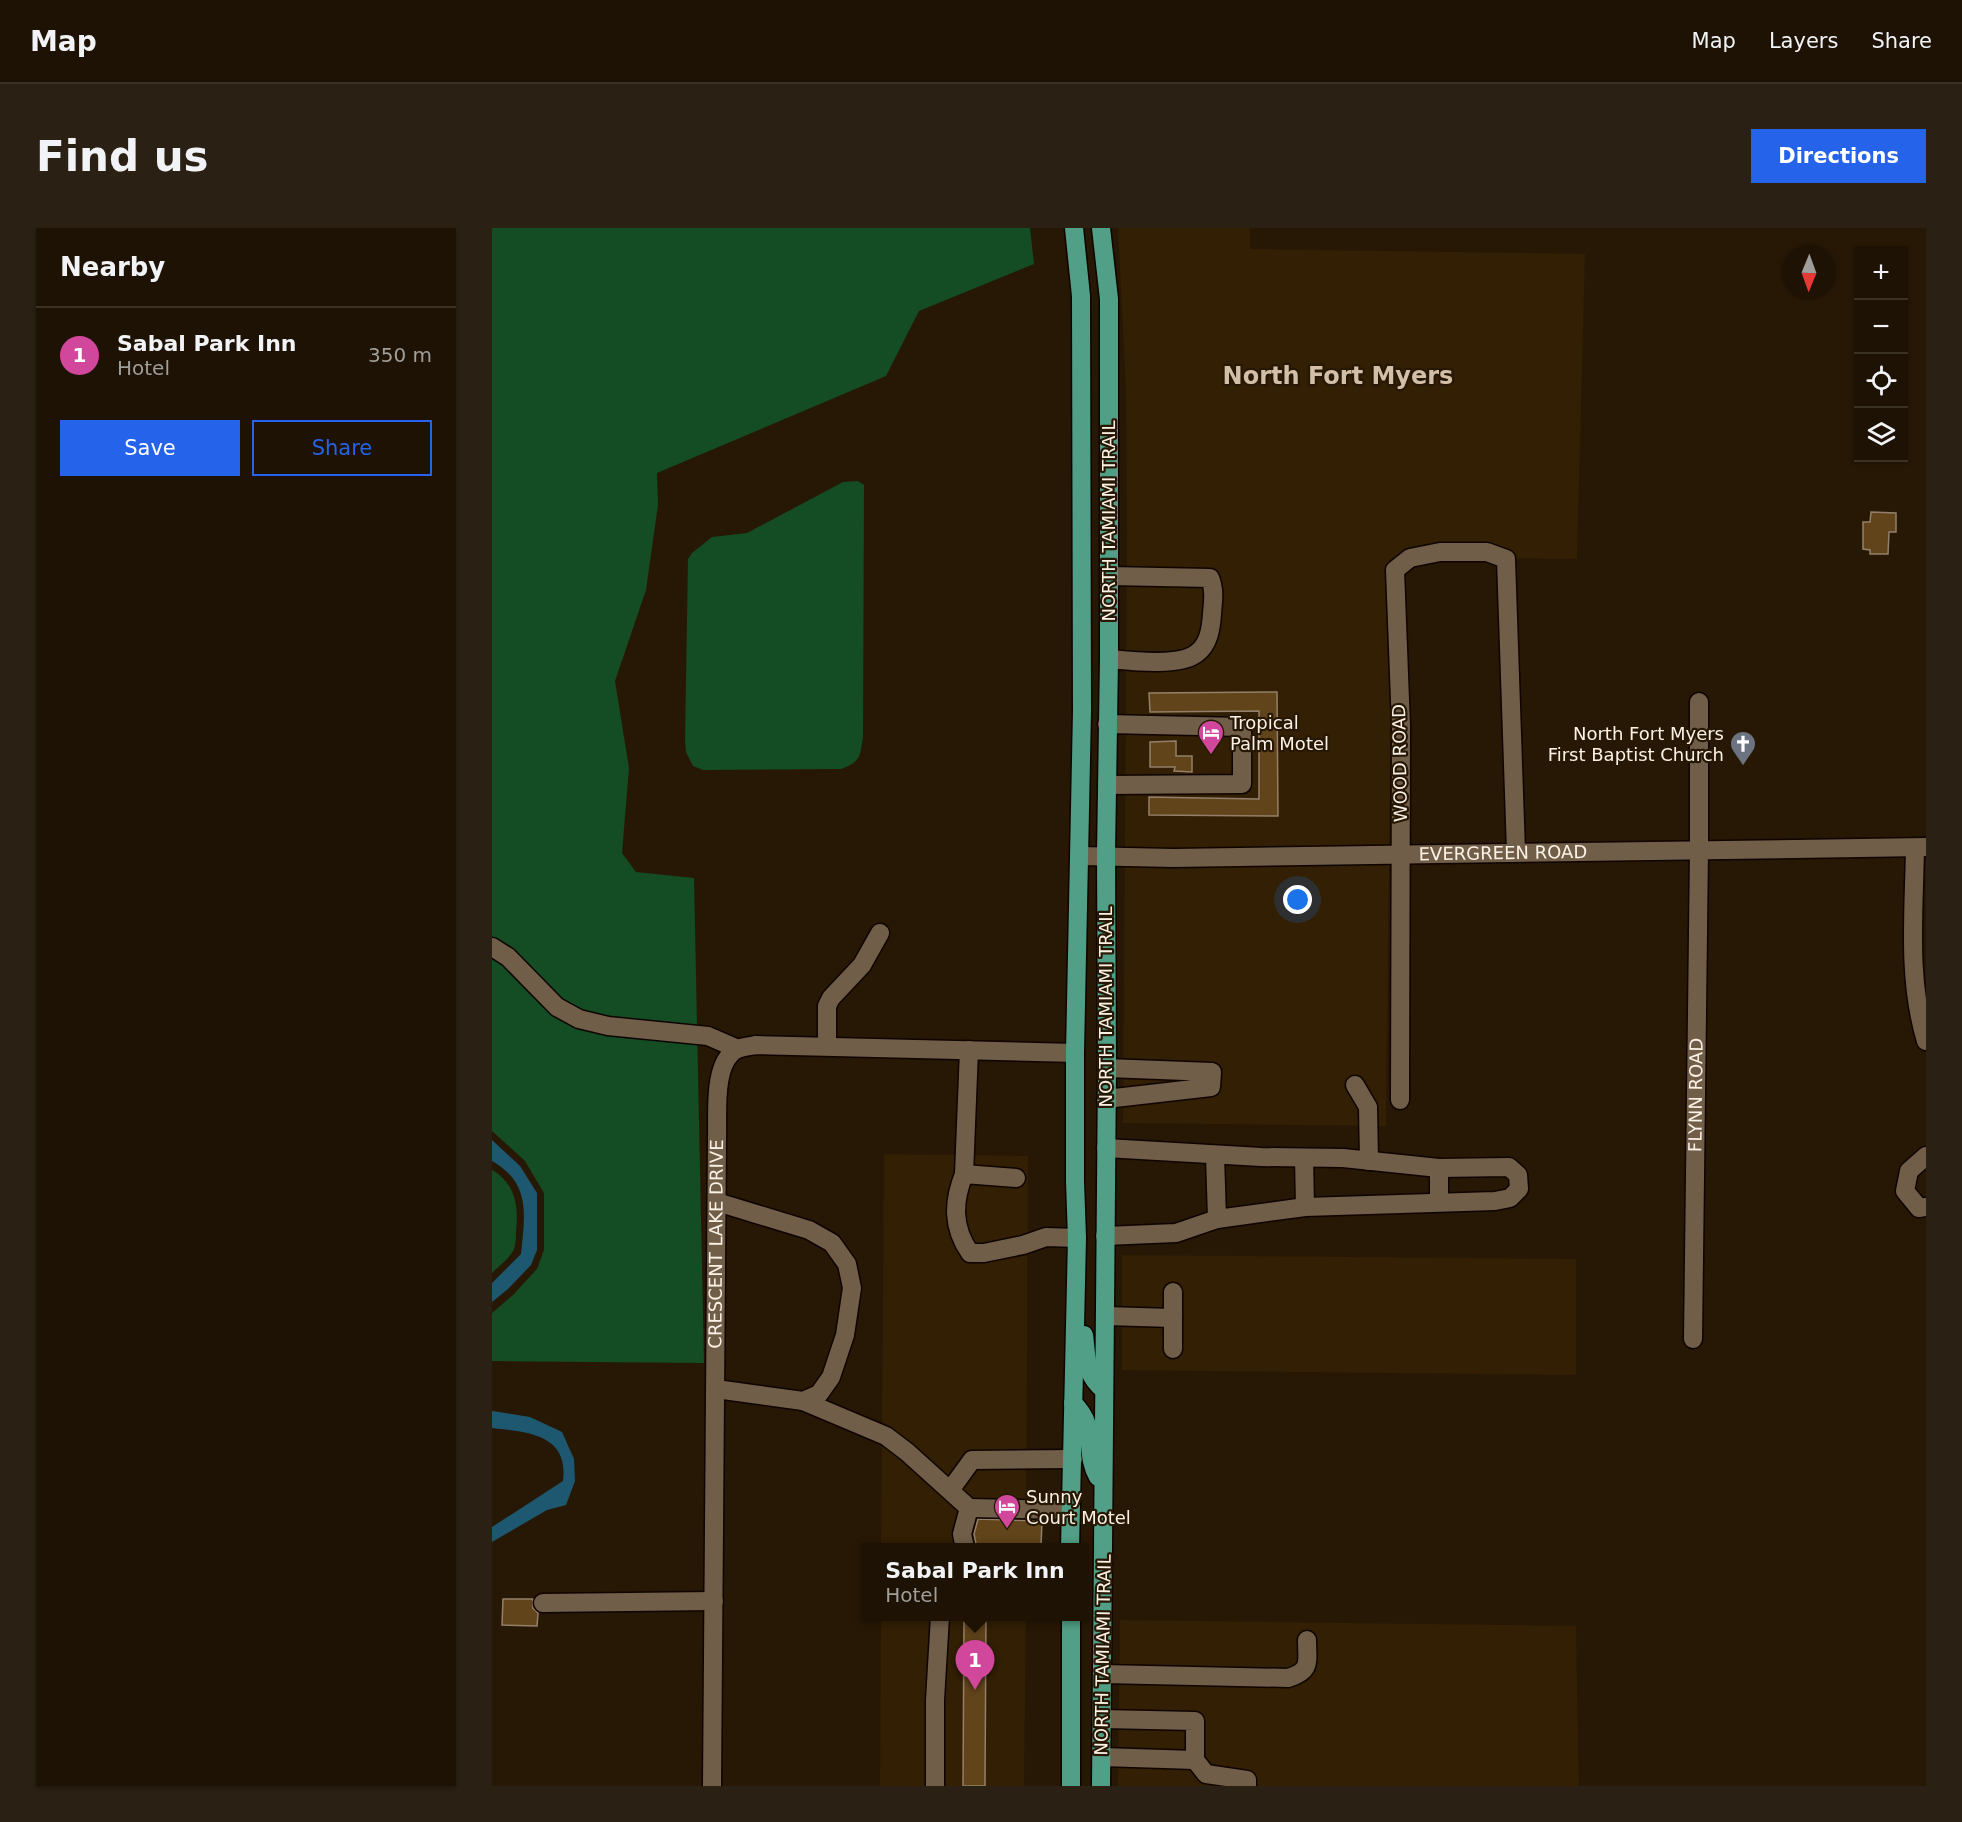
<!DOCTYPE html>
<html lang="en">
<head>
<meta charset="utf-8">
<style>
	body { margin:0; font-family:"DejaVu Sans",sans-serif; background:#2a2013; color:#f1f3f6 }
	.controls { position:absolute; right:18px; top:18px; display:grid; overflow:hidden; border-radius:0px; box-shadow:0 2px 4px #0004 }
	.controls button { width:54px; height:54px; display:grid; place-items:center; padding:0; border:0; border-bottom:2px solid #3b3226; background:#1d1204; color:#f1f3f6; font:30px sans-serif }
	.compass { position:absolute; left:1290px; top:18px; width:54px; height:54px; border-radius:50%; background:#1d1204; box-shadow:0 2px 4px #0004; rotate:181deg }
	.you { position:absolute; left:806px; top:672px; width:21px; height:21px; margin:-15px; border:4px solid #fff; border-radius:50%; background:#1a73e8; box-shadow:0 0 0 9px #1a73e833 }
	.badge { display:grid; place-items:center; width:39px; height:39px; border-radius:50%; background:#2563eb; color:#fff; font-size:20px; font-weight:700 }
	.pin { position:absolute; translate:-50% -50px; filter:drop-shadow(0 2px 3px #0008) }
	.pin::after { content:''; position:absolute; top:32px; width:21px; height:18px; background:inherit; clip-path:polygon(0 0,100% 0,50% 100%) }
	.popup { position:absolute; left:369px; top:1315px; width:228px; height:78px; box-sizing:border-box; display:grid; place-content:center; border-radius:0px; background:#1d1204; filter:drop-shadow(0 2px 4px #0005); font-size:20px; white-space:nowrap; color:#a09e9a }
	.popup b { font-size:22px; color:#f1f3f6 }
	.popup::after { content:''; position:absolute; left:50%; top:100%; margin-left:-12px; border:12px solid transparent; border-top-color:#1d1204 }
	.list { margin:0; padding:0; list-style:none }
	h2 { display:flex; justify-content:space-between; align-items:center; height:78px; margin:0; padding:0 24px; font-size:26px }
	h2 small { font-size:20px; font-weight:400; color:#a09e9a }
	.list li { display:grid; grid-template-columns:39px 1fr auto; gap:18px; align-items:center; box-sizing:border-box; height:96px; padding:0 24px; border-top:2px solid #3b3226 }
	.list b { display:block; font-size:22px; white-space:nowrap }
	.list p { margin:0; font-size:20px; white-space:nowrap; color:#a09e9a }
	.list em { font-size:20px; font-style:normal; color:#a09e9a }
	.actions { display:flex; gap:12px; padding:18px 24px }
	.actions a { flex:1; padding:14px 0; border:2px solid #2563eb; border-radius:0px; text-align:center; font-size:21px; color:#2563eb }
	.actions .main { background:#2563eb; color:#fff }
	.icon { flex:none; width:33px; height:33px; fill:none; stroke:currentColor; stroke-width:2; stroke-linecap:round; stroke-linejoin:round }
	.map { position:relative; flex:none; width:1434px; height:1558px; overflow:hidden; border-radius:0px }
	header { display:flex; align-items:center; gap:36px; box-sizing:border-box; height:84px; padding:0 30px; background:#1d1204; border-bottom:2px solid #3b3226 }
	header strong { font-size:28px }
	nav { display:flex; gap:33px; margin-inline-start:auto; font-size:21px }
	.intro { display:flex; align-items:center; justify-content:space-between; box-sizing:border-box; height:144px; padding:0 36px }
	h1 { margin:0; font-size:42px }
	.button { padding:15px 27px; border-radius:0px; background:#2563eb; color:#fff; font-size:21px; font-weight:700 }
	main { display:flex; gap:36px; padding:0 36px }
	aside { flex:1; background:#1d1204; border-radius:0px; box-shadow:0 2px 4px #0004 }
	.map>svg:first-child { display:block }
	.built { fill:#321f04 }
	.green { fill:#144c23 }
	.water { fill:#1e5870 }
	.building { fill:#62441a; stroke:#93806a; stroke-width:1.5 }
	.lines { fill:none; stroke-linecap:round; stroke-linejoin:round }
	.minor-casing { stroke:#0f0400; stroke-width:21 }
	.major-casing { stroke:#0f0400; stroke-width:21 }
	.minor { stroke:#705e49; stroke-width:18 }
	.major { stroke:#519f86; stroke-width:18 }
	.labels { text-anchor:middle; stroke-width:4.5; stroke-linejoin:round; paint-order:stroke }
	.street-label { font-size:18px; fill:#fbf1e5; stroke:#271805 }
	.poi-label { font-size:18px; fill:#fbf1e5; stroke:#271805; text-anchor:start }
	.district-label { font-size:24px; font-weight:bold; fill:#d3bfa7; stroke:#271805 }
</style>
</head>
<body>
<header>
<strong>Map</strong>
<nav><a>Map</a><a>Layers</a><a>Share</a></nav>
</header>
<div class="intro"><h1>Find us</h1><a class="button">Directions</a></div>
<main>
<aside>
<h2>Nearby<small></small></h2>
<ul class="list">
<li><span class="badge" style="background:#d1479c">1</span><div><b>Sabal Park Inn</b><p>Hotel</p></div><em>350 m</em></li>
</ul>
<div class="actions"><a class="main">Save</a><a>Share</a></div>
</aside>
<div class="map">
<svg width="1434" height="1558" viewBox="0 0 1434 1558">
	<rect width="100%" height="100%" fill="#271805"/>
	<g class="built">
		<path d="M626,0H758V21L1093,26L1085,331L901,329L894,898L631,895L635,303L634,164Z"/>
		<path d="M392,926L536,928L534,1319L389,1320Z"/>
		<path d="M630,1027L1084,1031V1147L630,1142Z"/>
		<path d="M389,1389H534L532,1558H388Z"/>
		<path d="M628,1392L1084,1398L1087,1558H626Z"/>
	</g>
	<g class="green">
		<path d="M0,0H538L542,36L427,83L394,148L165,245L166,277L154,362L123,453L137,540L130,625L144,644L202,650L212,1135L0,1133V1085L21,1067L45,1041L52,1022V965L33,933L0,903Z"/>
		<path d="M366,253L372,257L371,509C368,528 369,534 349,541L211,542L201,538L194,524L193,512L196,331L200,325L220,309L255,305L351,254Z"/>
		<path d="M0,942C23,955 27,978 24,1003C24,1008 24,1016 22,1021C19,1029 6,1039 0,1045Z"/>
	</g>
	<g class="water">
		<path d="M0,912L28,938L45,965V1022L39,1037L16,1061L0,1074V1055L29,1026C33,987 39,955 0,933Z"/>
		<path d="M0,1183L38,1189L70,1204L82,1231L83,1253L74,1277L55,1282L0,1314V1299L71,1253C77,1206 35,1204 0,1200Z"/>
	</g>
	<g class="building">
		<path d="M1379,284L1404,285V304H1397L1396,326H1378V322L1371,321V294H1378Z"/>
		<path d="M785,464L786,588L657,587V569L767,571V483L658,484L657,465Z"/>
		<path d="M684,513V528H700V544L682,543L683,539H658V514Z"/>
		<path d="M486,1291L550,1293L549,1318L484,1316L482,1306Z"/>
		<path d="M11,1371H41V1380L46,1385L45,1398L10,1397Z"/>
		<path d="M472,1389H494L493,1558H471Z"/>
	</g>
	<g class="lines">
		<defs>
			<g id="minor">
				<path d="M617,348L718,350C723,362 721,373 720,386C719,400 717,416 705,425C688,439 639,433 617,431"/>
				<path d="M615,557L750,556V499L615,496"/>
				<path d="M1423,620C1422,684 1415,751 1434,813"/>
				<path id="s1" d="M588,628L681,630L1434,619"/>
				<path d="M0,719L16,729L65,779L87,791L116,798L216,808L246,821"/>
				<path d="M335,818V778L339,770L370,737L388,705"/>
				<path d="M863,857L876,879L877,933"/>
				<path d="M614,871L719,859L720,844L615,840"/>
				<path d="M908,872L909,498L903,342L918,330L948,324H995L1014,331L1024,624"/>
				<path d="M723,927L725,991"/>
				<path d="M1434,928L1417,943L1413,963L1427,980L1434,979"/>
				<path d="M812,930L813,979"/>
				<path d="M947,940V973"/>
				<path d="M472,946L477,822"/>
				<path d="M524,950L472,946C461,974 460,999 478,1025H492L531,1017L554,1009L585,1010"/>
				<path d="M613,1008L684,1005L725,991L813,979L1003,973L1018,970L1027,961L1026,947L1017,939L947,940L851,930L769,929L614,920"/>
				<path d="M613,1088L681,1090V1121"/>
				<path d="M681,1090V1064"/>
				<path id="s2" d="M1201,1111L1207,622V474"/>
				<path d="M224,1161L311,1173L327,1166L339,1149L353,1107L360,1060L355,1036L340,1015L317,1002L225,974"/>
				<path d="M311,1173L394,1208L415,1224L477,1280L470,1306L473,1320"/>
				<path d="M459,1261L480,1232L581,1231"/>
				<path d="M477,1280L578,1282"/>
				<path d="M51,1375L222,1373"/>
				<path d="M611,1446L796,1450C820,1443 815,1434 815,1412"/>
				<path d="M610,1529L703,1532V1493L610,1491"/>
				<path d="M703,1532L714,1546L755,1552V1558"/>
				<path id="s3" d="M220,1558L225,911C226,886 220,835 245,821C250,819 258,818 264,817L583,825"/>
				<path d="M443,1558V1472L448,1388"/>
			</g>
			<g id="major">
				<path d="M592,1107C595,1130 593,1147 612,1162"/>
				<path d="M581,1175C607,1200 591,1223 606,1249"/>
				<path d="M578,1320L585,1010L583,953V825L590,483L589,68L582,0"/>
				<path d="M579,1388V1558"/>
				<path d="M609,1558L615,840L614,627L617,431V71L609,0"/>
			</g>
		</defs>
		<use href="#minor" class="minor-casing"/>
		<use href="#major" class="major-casing"/>
		<use href="#minor" class="minor"/>
		<use href="#major" class="major"/>
	</g>
	<defs>
		<symbol id="hotel-pin" viewBox="-11 -11 22 30"><path d="M0 17L-7.5 6A9.5 9.5 0 1 1 7.5 6Z" fill="#d1479c" stroke="#271805"/><path d="M-6-4.5h1.5V1H6V5H4.5V3h-9V5H-6ZM-4 0a1.8 1.8 0 1 1 3.6 0ZM.5 0V-2.5h3Q6-2.5 6 0Z" fill="#fff"/></symbol>
		<symbol id="church-pin" viewBox="-11 -11 22 30"><path d="M0 17L-7.5 6A9.5 9.5 0 1 1 7.5 6Z" fill="#6b7280" stroke="#271805"/><path d="M-1.2-6h2.4v3.5h3.3v2.4h-3.3V6h-2.4V-.1h-3.3v-2.4h3.3Z" fill="#fff"/></symbol>
	</defs>
	<g fill-rule="evenodd">
		<use href="#hotel-pin" x="704" y="490" width="30" height="40"/>
		<use href="#church-pin" x="1236" y="501" width="30" height="40"/>
		<use href="#hotel-pin" x="500" y="1264" width="30" height="40"/>
	</g>
	<g class="labels">
		<g class="street-label">
			<text transform="translate(617 293) rotate(-90)" y="6">NORTH TAMIAMI TRAIL</text>
			<text transform="translate(908 535) rotate(-91)" y="6">WOOD ROAD</text>
			<text dy="6" stroke="none"><textPath href="#s1" startOffset="423">EVERGREEN ROAD</textPath></text>
			<text transform="translate(614 779) rotate(-90)" y="6">NORTH TAMIAMI TRAIL</text>
			<text dy="6" stroke="none"><textPath href="#s2" startOffset="244">FLYNN ROAD</textPath></text>
			<text dy="6" stroke="none"><textPath href="#s3" startOffset="542">CRESCENT LAKE DRIVE</textPath></text>
			<text transform="translate(611 1427) rotate(-89)" y="6">NORTH TAMIAMI TRAIL</text>
		</g>
		<g class="poi-label">
			<text x="738" y="501">Tropical<tspan x="738" dy="21">Palm Motel</tspan></text>
			<text x="1232" y="512" text-anchor="end">North Fort Myers<tspan x="1232" dy="21">First Baptist Church</tspan></text>
			<text x="534" y="1275">Sunny<tspan x="534" dy="21">Court Motel</tspan></text>
		</g>
		<g class="district-label">
			<text x="846" y="156">North Fort Myers</text>
		</g>
	</g>
</svg>
<div class="controls">
<button>+</button>
<button>−</button>
<button><svg class="icon" aria-label="locate" viewBox="0 0 24 24"><circle cx="12" cy="12" r="6"/><path d="M12 2v4M12 18v4M2 12h4M18 12h4"/></svg></button>
<button><svg class="icon" aria-label="layers" viewBox="0 0 24 24"><path d="M12 4l9 5-9 5-9-5zM3 14l9 5 9-5"/></svg></button>
</div>
<svg class="compass" viewBox="-18 -18 36 36"><path d="M0-13l5 13h-10z" fill="#e53935"/><path d="M0 13l5-13h-10z" fill="#a09e9a"/></svg>
<div class="you"></div>
<div class="pin badge" style="left:483px;top:1462px;background:#d1479c">1</div>
<div class="popup"><b>Sabal Park Inn</b>Hotel</div>
</div>
</main>
</body>
</html>
